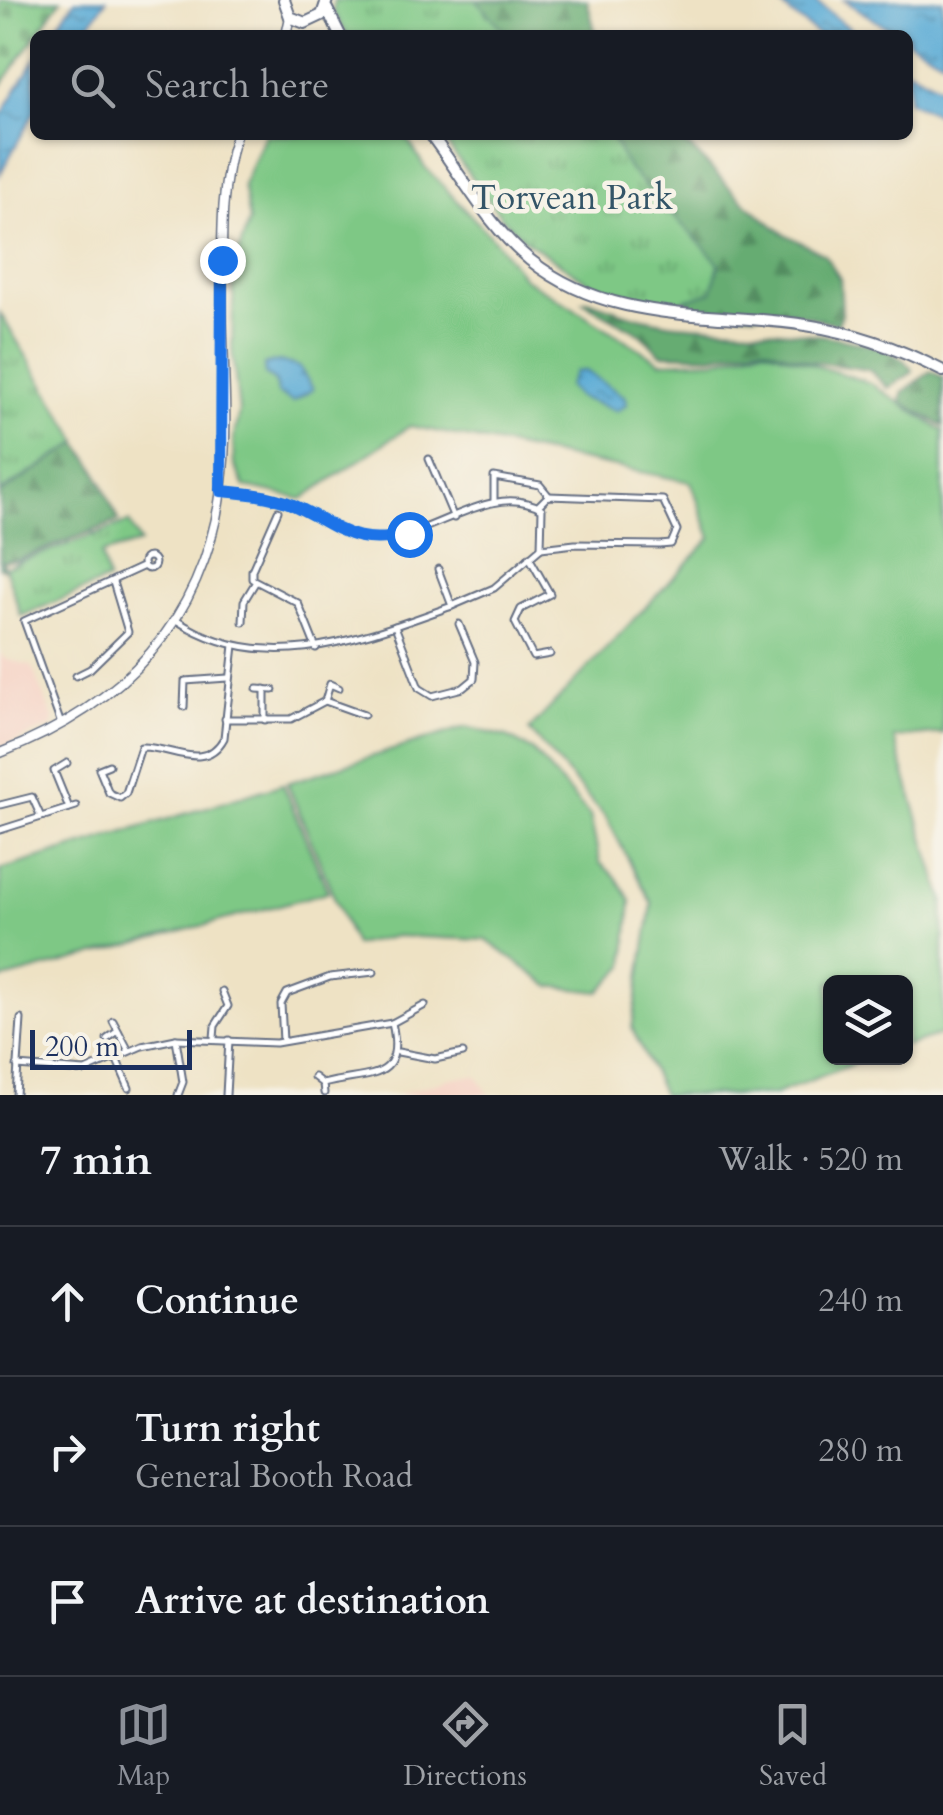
<!DOCTYPE html>
<html lang="en">
<head>
<meta charset="utf-8">
<style>
	body { margin:0; font-family:Cardo,serif; background:#20242c; color:#f1f3f6 }
	.controls { position:absolute; right:30px; bottom:30px; display:grid; overflow:hidden; border-radius:15px; box-shadow:0 2px 8px #0004 }
	.controls button { width:90px; height:90px; display:grid; place-items:center; padding:0; border:0; border-bottom:2px solid #363941; background:#171b24; color:#f1f3f6; font:50px sans-serif }
	.scale { position:absolute; left:30px; bottom:25px; width:162px; box-sizing:border-box; padding-left:10px; border:5px solid #1b2f5e; border-top:0; font-size:28px; line-height:35px; white-space:nowrap; color:#1b2f5e; -webkit-text-stroke:8px #f7f3e8; paint-order:stroke }
	.stop { position:absolute; width:30px; height:30px; margin:-22px; border:8px solid #1a73e8; border-radius:50%; background:#fff }
	.stop.end { background:#1a73e8; border-color:#fff; box-shadow:0 2px 10px #0008 }
	.list { margin:0; padding:0; list-style:none }
	h2 { display:flex; justify-content:space-between; align-items:center; height:130px; margin:0; padding:0 40px; font-size:42px }
	h2 small { font-size:32px; font-weight:400; color:#9ea1a6 }
	.list li { display:grid; grid-template-columns:65px 1fr auto; gap:30px; align-items:center; box-sizing:border-box; height:150px; padding:0 40px; border-top:2px solid #363941 }
	.list b { display:block; font-size:38px; white-space:nowrap }
	.list p { margin:0; font-size:32px; white-space:nowrap; color:#9ea1a6 }
	.list em { font-size:32px; font-style:normal; color:#9ea1a6 }
	.icon { flex:none; width:55px; height:55px; fill:none; stroke:currentColor; stroke-width:2; stroke-linecap:round; stroke-linejoin:round }
	.map { position:relative; flex:none; width:943px; height:1095px; overflow:hidden }
	.search { position:absolute; background:#171b24; box-shadow:0 2px 8px #0004; left:30px; right:30px; top:30px; height:110px; display:flex; align-items:center; gap:25px; box-sizing:border-box; padding:0 35px; border-radius:15px; color:#9ea1a6; font-size:38px }
	.sheet { height:580px; background:#171b24 }
	nav { display:flex; justify-content:space-around; align-items:center; box-sizing:border-box; height:140px; border-top:2px solid #363941; background:#171b24; font-size:28px; color:#9ea1a6 }
	nav a { display:grid; justify-items:center; gap:5px }
	nav .on { color:#8c9099 }
	.map>svg:first-child { display:block }
	.built { fill:#f6d2c4 }
	.green { fill:#7ec885; stroke:#4c7c72; stroke-width:2.5 }
	.forest { fill:url(#forest-firs); stroke:#406e68; stroke-width:2.5 }
	.cemetery { fill:url(#cemetery-stones); stroke:#4c7c72; stroke-width:2.5 }
	.park { fill:url(#park-tufts); stroke:#4c7c72; stroke-width:2.5 }
	.water { fill:url(#water-ripples); stroke:#3b6e9a; stroke-width:2.5 }
	.lines { fill:none; stroke-linecap:round; stroke-linejoin:round }
	.street-casing { stroke:#656e82; stroke-width:9 }
	.secondary-casing { stroke:#656e82; stroke-width:11 }
	.highway-casing { stroke:#656e82; stroke-width:14 }
	.street { stroke:#fff; stroke-width:5 }
	.secondary { stroke:#fff; stroke-width:8 }
	.highway { stroke:#fff; stroke-width:10 }
	.route { stroke:#1a73e8; stroke-width:12 }
	.labels { text-anchor:middle; stroke-width:9; stroke-linejoin:round; paint-order:stroke }
	.park-label { font-size:35px; fill:#345568; stroke:#f7f3e8 }
</style>
</head>
<body>
<div class="map">
<svg width="943" height="1095" viewBox="0 0 943 1095">
	<defs>
		<pattern id="forest-firs" width="22" height="20" patternUnits="userSpaceOnUse" patternTransform="scale(2.5)"><rect width="22" height="20" fill="#66ac72"/><path d="M5 1l3.5 6h-7zM16 11l3.5 6h-7z" fill="#538c61"/></pattern>
		<pattern id="cemetery-stones" width="16" height="16" patternUnits="userSpaceOnUse" patternTransform="scale(2.5)"><rect width="16" height="16" fill="#7ec885"/><path d="M2 7V4a2 2 0 0 1 4 0v3zM10 15v-3a2 2 0 0 1 4 0v3z" fill="#66a370"/></pattern>
		<pattern id="park-tufts" width="24" height="20" patternUnits="userSpaceOnUse" patternTransform="scale(2.5)"><rect width="24" height="20" fill="#7ec885"/><path d="M3 7l-1-3M5 7V3M7 7l1-3M15 17l-1-3M17 17v-4M19 17l1-3" fill="none" stroke="#66a370"/></pattern>
		<pattern id="water-ripples" width="26" height="14" patternUnits="userSpaceOnUse" patternTransform="scale(2.5)"><rect width="26" height="14" fill="#5bacd6"/><path d="M2 4q2-2 4 0t4 0M15 11q2-2 4 0t4 0" fill="none" stroke="#4a8cb1"/></pattern>
	</defs>
	<rect width="100%" height="100%" fill="#f7f3e8"/>
	<filter id="ink" filterUnits="userSpaceOnUse"><feTurbulence type="fractalNoise" baseFrequency=".01" numOctaves="2"/><feDisplacementMap in="SourceGraphic" scale="20" xChannelSelector="R" yChannelSelector="G"/><feConvolveMatrix kernelMatrix="1 2 1 2 8 2 1 2 1" color-interpolation-filters="sRGB"/></filter>
	<filter id="wash" filterUnits="userSpaceOnUse"><feTurbulence type="fractalNoise" baseFrequency=".0048" numOctaves="4" result="noise"/><feDisplacementMap in="SourceGraphic" scale="40" xChannelSelector="R" yChannelSelector="G"/><feGaussianBlur stdDeviation="2.25" result="paint"/><feColorMatrix in="noise" values="0 0 0 0 0 0 0 0 0 0 0 0 0 0 0 0 0 1.4 0 .05"/><feComposite in="paint" operator="in"/></filter>
	<g filter="url(#wash)">
		<rect width="100%" height="100%" fill="#eee2c4"/>
		<g class="built">
			<path d="M0,651L3,658L32,666L54,721L51,727L0,747Z"/>
			<path d="M477,1076L489,1095H395L456,1077Z"/>
		</g>
		<g class="green">
			<path d="M265,135H405L424,166L499,245L523,277L661,362L715,360L763,348L870,383L943,431V733L894,738L943,900V1034L906,1046V982H830V1058H868L773,1095H663L632,1028L652,904L607,819L529,730L711,538L691,482L410,426L302,499L245,487L234,464L233,441L239,411L232,350L234,265L249,221L243,185Z"/>
			<path d="M466,727L507,737L532,750L590,816L600,863L616,877L631,901L625,966L599,992L550,986L486,940L396,936L354,945L287,783Z"/>
			<path d="M283,784L328,892L0,980V870Z"/>
		</g>
		<g class="forest">
			<path d="M472,0H587L596,35H502Z"/>
			<path d="M606,135H668L692,149L743,201L781,232L825,255L840,279L842,314L837,324L779,309L754,314L691,310L687,302L691,295Z"/>
			<path d="M587,300C614,309 640,319 669,323C713,330 894,326 913,372L888,388L869,370L808,361L761,346L712,356L661,354L641,334L583,302Z"/>
			<path d="M931,371L943,378V426L901,402L903,392Z"/>
			<path d="M78,443L95,468L119,521L17,560L3,561L4,569L0,568V494Z"/>
		</g>
		<path class="cemetery" d="M0,0H61L0,87Z"/>
		<g class="park">
			<path d="M334,0H476L508,35H347L333,11Z"/>
			<path d="M440,135H611L627,167L719,263L712,292L668,305L593,285L526,241L502,218Z"/>
			<path d="M0,313L79,442L0,492Z"/>
			<path d="M129,522L140,543L101,554L108,580L21,616L5,567Z"/>
		</g>
		<g class="water">
			<path d="M75,0H106L82,35H51Z"/>
			<path d="M774,0H814L858,35H818Z"/>
			<path d="M844,0H943V60L908,41V35H898Z"/>
			<path d="M35,59V111L0,174V117Z"/>
			<path d="M908,69L943,88V117L908,101Z"/>
			<path d="M279,361L299,367L313,389L293,402L277,393L275,381L265,374L264,365Z"/>
			<path d="M585,371L625,397L626,405L617,411L578,397L568,386L575,372Z"/>
		</g>
	</g>
	<g filter="url(#ink)">
		<g class="lines">
			<defs>
				<g id="street">
					<path d="M429,459L454,518"/>
					<path d="M222,491C244,493 268,494 289,503C325,519 346,543 388,538C437,533 494,481 542,509L541,548L494,588L452,606"/>
					<path d="M494,502V477L540,485L549,496"/>
					<path d="M538,506L548,496L663,500L677,530L671,544L660,545L575,544L541,548"/>
					<path d="M278,511L252,570V579L298,603L316,648"/>
					<path d="M529,557L550,594L521,609L515,622L533,657L550,654"/>
					<circle cx="149" cy="563" r="6"/>
					<path d="M176,620C264,678 362,638 452,606L438,569"/>
					<path d="M243,622L244,601L255,583"/>
					<path d="M395,626L419,688L432,696L463,688L474,679L475,662L459,624"/>
					<path d="M76,676L90,669L128,632L113,582"/>
					<path d="M257,689L273,690"/>
					<path d="M265,689V720"/>
					<path d="M325,701L330,684L339,688"/>
					<path d="M184,707L185,681L228,678"/>
					<path d="M225,719H291L325,701L364,715"/>
					<path d="M61,724L24,621L144,566"/>
					<path d="M67,763L54,771L69,808"/>
					<path d="M109,765L99,769L109,793L120,798L126,793L141,747C171,746 205,773 224,738L234,645"/>
					<path d="M0,805L32,797L41,817"/>
					<path d="M0,830L76,806"/>
					<path d="M113,1021L129,1051"/>
					<path d="M214,1038L215,1026L228,1006L222,991"/>
					<path d="M107,1039L118,1031"/>
					<path d="M176,1039L183,1082L178,1095"/>
					<path d="M283,1041L281,1004L287,993L330,977L374,972"/>
					<path d="M398,1052L435,1059L463,1053"/>
					<path d="M116,1058L129,1088"/>
					<path d="M17,1066L85,1071L142,1046L176,1039L276,1043L392,1023L425,1005"/>
					<path d="M314,1077L323,1084"/>
					<path d="M324,1093L323,1084C367,1072 406,1084 392,1023"/>
					<path d="M16,1095L21,1019"/>
					<path d="M226,1095L229,1040"/>
				</g>
				<g id="secondary">
					<path d="M286,35L290,17"/>
					<path d="M0,753C122,706 203,623 221,490C230,426 222,357 222,293C222,239 220,187 236,135"/>
				</g>
				<g id="highway">
					<path d="M284,0L290,17L305,23L322,15L327,0"/>
					<path d="M327,9L340,35"/>
					<path d="M431,135C463,177 488,226 530,260C613,326 709,310 806,325C853,332 900,349 943,371"/>
				</g>
			</defs>
			<use href="#street" class="street-casing"/>
			<use href="#secondary" class="secondary-casing"/>
			<use href="#highway" class="highway-casing"/>
			<use href="#street" class="street"/>
			<use href="#secondary" class="secondary"/>
			<use href="#highway" class="highway"/>
		</g>
	</g>
	<g class="lines" filter="url(#ink)">
		<path class="route" d="M222,260L221,491C245,493 269,495 291,504C338,525 352,549 409,534"/>
	</g>
	<g class="labels">
		<g class="park-label">
			<text x="572" y="209">Torvean Park</text>
		</g>
	</g>
</svg>
<div class="controls">
<button><svg class="icon" aria-label="layers" viewBox="0 0 24 24"><path d="M12 4l9 5-9 5-9-5zM3 14l9 5 9-5"/></svg></button>
</div>
<div class="scale">200 m</div>
<div class="stop" style="left:409px;top:534px"></div>
<div class="stop end" style="left:222px;top:260px"></div>
<div class="search"><svg class="icon" aria-label="search" viewBox="0 0 24 24"><circle cx="10" cy="10" r="6"/><path d="M15 15l6 6"/></svg>Search here</div>
</div>
<section class="sheet">
<h2>7 min<small>Walk · 520 m</small></h2>
<ul class="list">
<li><svg class="icon" aria-label="ahead" viewBox="0 0 24 24"><path d="M12 20V5M6 11l6-6 6 6"/></svg><div><b>Continue</b></div><em>240 m</em></li>
<li><svg class="icon" aria-label="right" viewBox="0 0 24 24"><path d="M7 20v-9h11M14 6l5 5-5 5"/></svg><div><b>Turn right</b><p>General Booth Road</p></div><em>280 m</em></li>
<li><svg class="icon" aria-label="arrive" viewBox="0 0 24 24"><path d="M6 21V4h12l-3 4 3 4H6"/></svg><div><b>Arrive at destination</b></div></li>
</ul>
</section>
<nav>
<a class="on"><svg class="icon" aria-label="map" viewBox="0 0 24 24"><path d="M3 6l6-2 6 2 6-2v14l-6 2-6-2-6 2zM9 4v14M15 6v14"/></svg>Map</a>
<a><svg class="icon" aria-label="directions" viewBox="0 0 24 24"><path d="M12 3l9 9-9 9-9-9zM9 14v-3h6M13 9l2 2-2 2"/></svg>Directions</a>
<a><svg class="icon" aria-label="saved" viewBox="0 0 24 24"><path d="M7 4h10v16l-5-4-5 4z"/></svg>Saved</a>
</nav>
</body>
</html>
